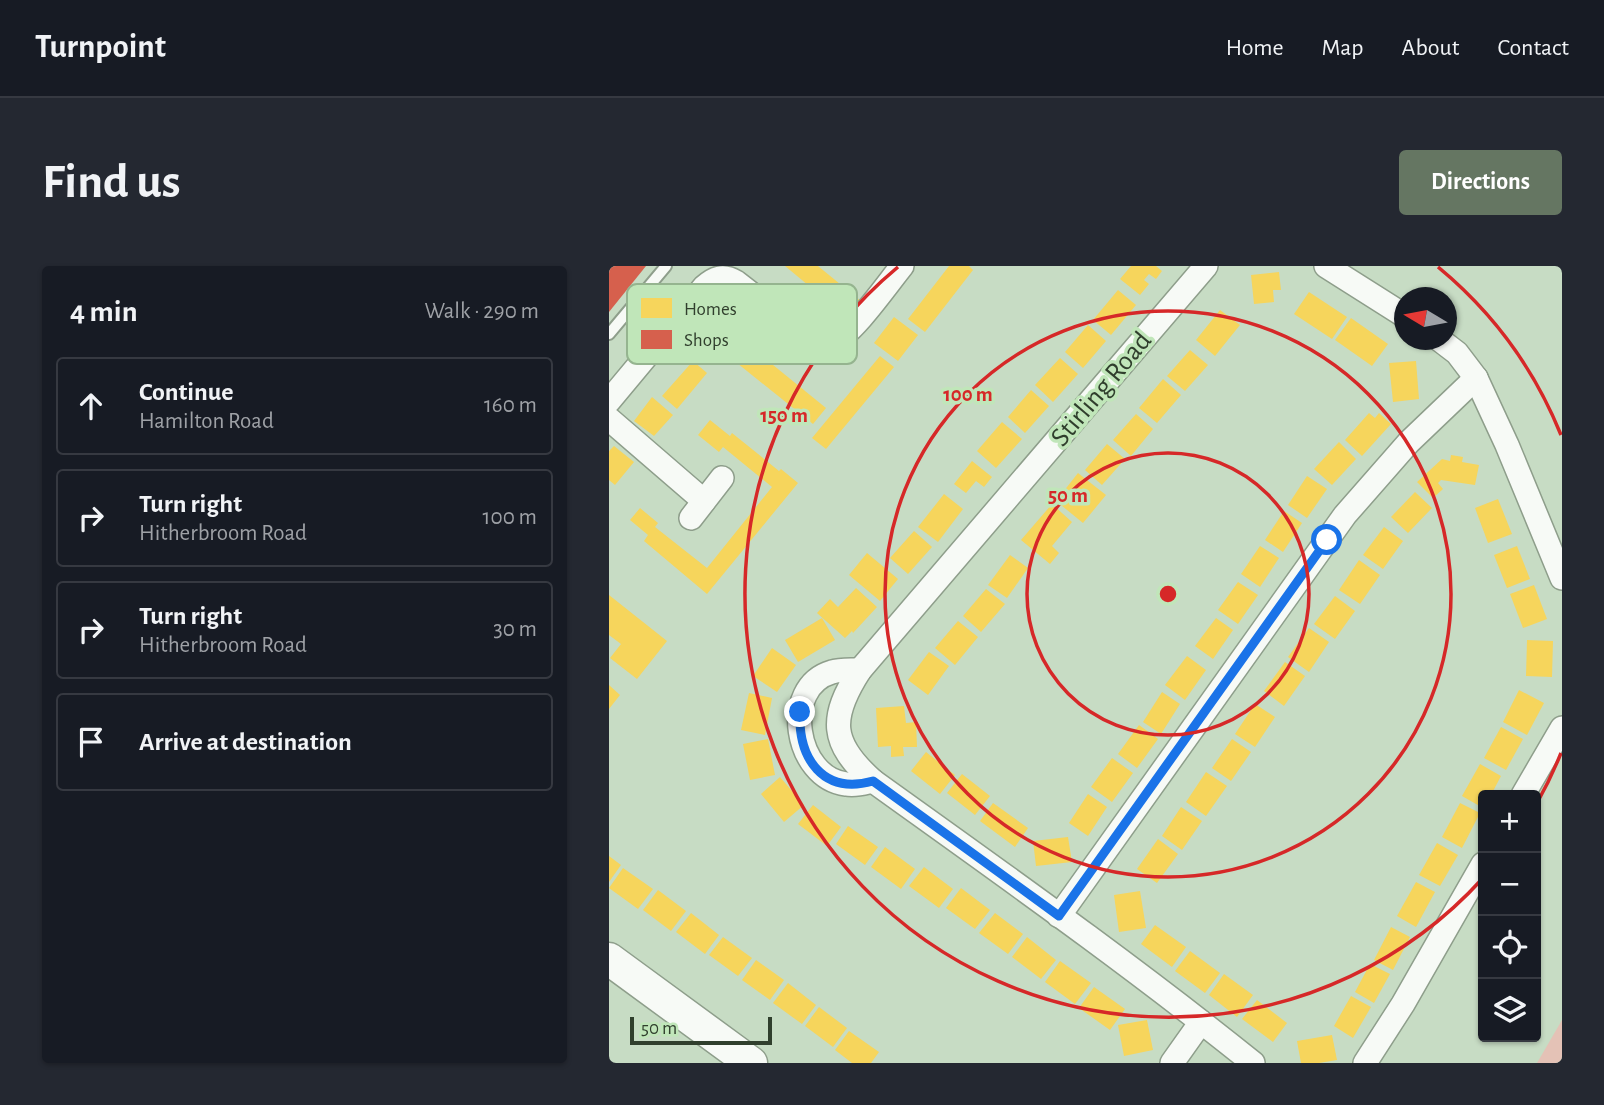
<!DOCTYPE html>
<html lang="en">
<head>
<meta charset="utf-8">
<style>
	body { margin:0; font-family:"Alegreya Sans",sans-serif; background:#242831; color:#f1f3f6 }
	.controls { position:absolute; right:21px; bottom:21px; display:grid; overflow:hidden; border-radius:7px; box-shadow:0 2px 5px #0004 }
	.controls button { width:63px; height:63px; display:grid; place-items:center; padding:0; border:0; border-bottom:2px solid #363941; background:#171b24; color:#f1f3f6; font:35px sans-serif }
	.compass { position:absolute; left:785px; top:21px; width:63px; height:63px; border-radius:50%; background:#171b24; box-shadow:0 2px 5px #0004; rotate:280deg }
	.scale { position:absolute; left:21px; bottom:18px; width:142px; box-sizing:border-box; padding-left:7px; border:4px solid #303f2d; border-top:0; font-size:19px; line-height:24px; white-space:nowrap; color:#303f2d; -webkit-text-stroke:5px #c0e6b9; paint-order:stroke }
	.stop { position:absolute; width:21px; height:21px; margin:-16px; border:5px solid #1a73e8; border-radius:50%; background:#fff }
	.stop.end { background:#1a73e8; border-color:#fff; box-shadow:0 2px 7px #0008 }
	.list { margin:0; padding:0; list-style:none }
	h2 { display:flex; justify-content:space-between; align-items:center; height:91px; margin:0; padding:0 28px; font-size:30px }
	h2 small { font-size:23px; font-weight:400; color:#9ea1a6 }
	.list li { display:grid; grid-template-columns:46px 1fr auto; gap:21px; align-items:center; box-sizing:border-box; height:98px; margin:0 14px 14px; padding:0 14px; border:2px solid #363941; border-radius:7px }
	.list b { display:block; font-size:26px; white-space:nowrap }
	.list p { margin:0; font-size:23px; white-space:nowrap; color:#9ea1a6 }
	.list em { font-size:23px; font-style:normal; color:#9ea1a6 }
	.icon { flex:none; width:38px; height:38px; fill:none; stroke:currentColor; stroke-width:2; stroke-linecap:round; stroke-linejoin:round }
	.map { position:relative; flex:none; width:953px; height:797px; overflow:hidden; border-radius:7px }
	header { display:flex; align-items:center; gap:42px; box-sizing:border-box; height:98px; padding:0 35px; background:#171b24; border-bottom:2px solid #363941 }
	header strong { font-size:33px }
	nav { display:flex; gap:38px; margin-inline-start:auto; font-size:24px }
	.intro { display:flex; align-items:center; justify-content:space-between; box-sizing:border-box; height:168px; padding:0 42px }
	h1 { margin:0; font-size:49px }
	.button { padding:18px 32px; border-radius:7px; background:#657662; color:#fff; font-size:24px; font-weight:700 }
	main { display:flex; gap:42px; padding:0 42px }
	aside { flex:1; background:#171b24; border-radius:7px; box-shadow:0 2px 5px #0004 }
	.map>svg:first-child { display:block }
	.green { fill:#e4c2b6 }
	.homes { fill:#f6d55c }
	.shops { fill:#d6604d }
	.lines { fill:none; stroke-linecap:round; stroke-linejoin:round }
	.lane-casing { stroke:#8e9e8b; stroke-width:14 }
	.street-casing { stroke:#8e9e8b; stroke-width:26 }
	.secondary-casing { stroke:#8e9e8b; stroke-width:35 }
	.lane { stroke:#f7faf6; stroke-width:10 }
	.street { stroke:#f7faf6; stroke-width:23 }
	.secondary { stroke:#f7faf6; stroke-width:32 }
	.route { stroke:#1a73e8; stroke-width:9 }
	.ring { fill:none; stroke:#d62828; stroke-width:3.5 }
	.labels { text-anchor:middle; stroke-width:7; stroke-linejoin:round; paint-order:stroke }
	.street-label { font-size:28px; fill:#303f2d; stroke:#c0e6b9 }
	.key { fill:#c0e6b9; stroke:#95b48f; stroke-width:2 }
	.key-label { font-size:19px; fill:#303f2d }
	.centre { fill:#d62828; stroke:#c0e6b9; stroke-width:3.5 }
	.ring-label { font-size:21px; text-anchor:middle; font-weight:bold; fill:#d62828; stroke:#c0e6b9; stroke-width:7; stroke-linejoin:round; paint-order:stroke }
</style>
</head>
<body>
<header>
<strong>Turnpoint</strong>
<nav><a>Home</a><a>Map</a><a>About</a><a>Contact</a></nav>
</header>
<div class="intro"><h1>Find us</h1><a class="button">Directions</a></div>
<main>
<aside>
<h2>4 min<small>Walk · 290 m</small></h2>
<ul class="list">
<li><svg class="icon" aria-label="ahead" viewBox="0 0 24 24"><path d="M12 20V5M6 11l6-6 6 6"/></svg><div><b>Continue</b><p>Hamilton Road</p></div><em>160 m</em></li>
<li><svg class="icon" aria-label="right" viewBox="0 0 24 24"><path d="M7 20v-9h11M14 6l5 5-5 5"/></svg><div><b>Turn right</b><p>Hitherbroom Road</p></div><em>100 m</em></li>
<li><svg class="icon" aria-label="right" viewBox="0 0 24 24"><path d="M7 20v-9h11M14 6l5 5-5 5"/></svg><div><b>Turn right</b><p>Hitherbroom Road</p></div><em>30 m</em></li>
<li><svg class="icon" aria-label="arrive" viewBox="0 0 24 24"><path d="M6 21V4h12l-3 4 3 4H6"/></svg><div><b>Arrive at destination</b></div></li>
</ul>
</aside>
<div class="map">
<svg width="953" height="797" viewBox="0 0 953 797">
	<rect width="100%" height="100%" fill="#c7dcc4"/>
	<path class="green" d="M953,754V797H928Z"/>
	<g class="homes">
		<path d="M176,0H209L253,36L240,53Z"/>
		<path d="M340,0H360L364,4L316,66L299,53Z"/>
		<path d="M522,0H547L553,5L547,13L540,8L535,14L540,18L531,29L511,13Z"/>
		<path d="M670,6L672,24H664L665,36L645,38L642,9Z"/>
		<path d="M509,24L527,39L502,69L484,54Z"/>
		<path d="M700,26L738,51L723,73L685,48Z"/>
		<path d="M611,44L631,59L606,90L587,74Z"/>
		<path d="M285,51L309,69L289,95L265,77Z"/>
		<path d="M106,52L217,142L204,158L92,68Z"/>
		<path d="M742,52L779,78L763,100L726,74Z"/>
		<path d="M479,59L497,75L474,102L456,86Z"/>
		<path d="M581,84L599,99L576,125L558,110Z"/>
		<path d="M271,90L285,101L217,183L203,172Z"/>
		<path d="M451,92L469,108L444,136L426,119Z"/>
		<path d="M84,95L98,107L68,143L53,130Z"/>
		<path d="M807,95L810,133L784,136L780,97Z"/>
		<path d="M554,113L572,129L548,157L530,142Z"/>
		<path d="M422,124L440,140L416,167L399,151Z"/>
		<path d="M43,131L64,149L45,170L25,155Z"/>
		<path d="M760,147L766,152L770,147L782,158L753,190L736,174Z"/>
		<path d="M527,148L544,163L522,190L504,174Z"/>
		<path d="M101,154L121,170L123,167L170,205L172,203L189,217L98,328L35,275L39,269L21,254L31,242L49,257L46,261L98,302L163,221L114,181L110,186L89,169Z"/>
		<path d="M393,156L413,173L387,202L368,185Z"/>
		<path d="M730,176L747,193L723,219L705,203Z"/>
		<path d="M498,178L516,193L493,219L476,204Z"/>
		<path d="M5,180L25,196L6,219L0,214V185Z"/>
		<path d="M842,189L854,191L853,196L870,199L866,219L832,214L829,217L834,223L824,232L808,216L833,193L841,195Z"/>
		<path d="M363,195L383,211L375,221L367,215L357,227L345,218Z"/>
		<path d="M469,207L497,229L474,257L447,235Z"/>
		<path d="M698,210L718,223L698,252L679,239Z"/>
		<path d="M806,226L823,242L799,267L782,251Z"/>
		<path d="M335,228L354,243L329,276L309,261Z"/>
		<path d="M889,233L903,268L879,277L866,242Z"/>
		<path d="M443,238L463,256L443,280L450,287L441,298L412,274Z"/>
		<path d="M675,245L693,257L674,286L656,274Z"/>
		<path d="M775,261L794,275L774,303L754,289Z"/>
		<path d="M305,265L323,281L299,308L281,292Z"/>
		<path d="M651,280L670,292L651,321L632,308Z"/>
		<path d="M908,280L921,313L898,322L885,289Z"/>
		<path d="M258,287L289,313L271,335L240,309Z"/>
		<path d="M401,289L419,302L398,332L379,319Z"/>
		<path d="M750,294L771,309L751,338L730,324Z"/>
		<path d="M629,316L649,329L629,358L609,344Z"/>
		<path d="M925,319L938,353L914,362L901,328Z"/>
		<path d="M247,322L268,341L244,367L243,365L236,372L208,347L221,333L229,341Z"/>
		<path d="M377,323L396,338L372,366L354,350Z"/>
		<path d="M0,329L58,375L28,413L1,392L12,378L0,369Z"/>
		<path d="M726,330L746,345L726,373L705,358Z"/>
		<path d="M213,352L226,374L189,396L176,374Z"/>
		<path d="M607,352L624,364L604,393L586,380Z"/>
		<path d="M349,355L369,371L346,399L326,382Z"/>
		<path d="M700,362L720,376L700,406L679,391Z"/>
		<path d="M918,374L944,375L943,411L917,410Z"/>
		<path d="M163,382L187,399L168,426L144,410Z"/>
		<path d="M320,386L340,400L319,429L299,414Z"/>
		<path d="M578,390L597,404L576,434L556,419Z"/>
		<path d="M676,396L696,410L675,440L655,425Z"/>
		<path d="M0,419L11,429L0,443Z"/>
		<path d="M910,424L935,437L918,469L894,456Z"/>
		<path d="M553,426L571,438L552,468L534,456Z"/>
		<path d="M140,427L163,432L156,469L132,464Z"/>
		<path d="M646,438L666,451L646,481L626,468Z"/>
		<path d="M295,440L297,457L307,456L308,481H294L295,490L282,491V480L269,481L267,442Z"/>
		<path d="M530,459L549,473L528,502L509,488Z"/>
		<path d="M892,461L914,473L897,504L875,492Z"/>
		<path d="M159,473L166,509L141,514L134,478Z"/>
		<path d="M623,473L642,486L622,515L603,502Z"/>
		<path d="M317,486L346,509L331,528L302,505Z"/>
		<path d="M503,492L524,507L503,536L482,521Z"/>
		<path d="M871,498L892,510L882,529H874V542L853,530Z"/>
		<path d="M597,506L618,520L597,550L577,536Z"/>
		<path d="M353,508L381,530L366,549L338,527Z"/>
		<path d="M171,511L195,539L175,556L152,528Z"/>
		<path d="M479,528L498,541L479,570L460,557Z"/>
		<path d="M384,537L419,562L406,581L371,555Z"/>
		<path d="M851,537L871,547L853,582L833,571Z"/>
		<path d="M204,539L232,561L218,580L189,558Z"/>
		<path d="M572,541L593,555L573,584L553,570Z"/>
		<path d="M239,560L269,581L256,599L227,578Z"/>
		<path d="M459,571L463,596L427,600L424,575Z"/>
		<path d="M549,573L569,588L548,617L528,603Z"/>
		<path d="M828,577L849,589L831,620L810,609Z"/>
		<path d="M276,581L306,603L292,623L262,601Z"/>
		<path d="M0,590L12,599L0,616Z"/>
		<path d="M315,601L344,623L330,642L300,620Z"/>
		<path d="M14,602L44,623L29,643L0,622Z"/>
		<path d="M807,616L826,626L807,661L788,650Z"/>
		<path d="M352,622L381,644L366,663L337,642Z"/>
		<path d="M49,624L77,645L62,665L34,644Z"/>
		<path d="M531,625L537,662L510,666L505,629Z"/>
		<path d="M82,647L110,669L96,688L67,666Z"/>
		<path d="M386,647L414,668L399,688L370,667Z"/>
		<path d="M546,659L577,681L563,701L532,678Z"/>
		<path d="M782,661L801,671L784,704L765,694Z"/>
		<path d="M114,671L143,692L129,710L100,689Z"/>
		<path d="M418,671L447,694L432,713L403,691Z"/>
		<path d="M581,685L611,707L596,727L566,705Z"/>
		<path d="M147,694L175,714L161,734L133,714Z"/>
		<path d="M451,695L482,717L466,738L436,716Z"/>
		<path d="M761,698L781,708L765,737L746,726Z"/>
		<path d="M615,708L644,729L628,751L600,729Z"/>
		<path d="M179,717L207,739L193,758L164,737Z"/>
		<path d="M485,721L516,743L501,764L470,742Z"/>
		<path d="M742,730L762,741L744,772L725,760Z"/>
		<path d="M648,734L678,757L664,776L633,753Z"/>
		<path d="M210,741L238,762L224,781L196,760Z"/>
		<path d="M538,754L544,784L515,790L509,759Z"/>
		<path d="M240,765L270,786L262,797H243L226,784Z"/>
		<path d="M723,769L728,794L710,797H692L688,775Z"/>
	</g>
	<path class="shops" d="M0,0H37L0,46Z"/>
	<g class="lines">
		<defs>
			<path id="lane" d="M0,68L57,0"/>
			<g id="street">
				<path d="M717,0L796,50"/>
				<path d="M831,74L848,87L867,112L898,179L953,312"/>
				<path d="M0,135L95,21C105,12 114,8 127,16L203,75C210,77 218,77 225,75C243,69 279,17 293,0"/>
				<path d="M0,153L95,235"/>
				<path d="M82,252L113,212"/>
				<path d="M251,404C242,404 232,403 223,406C171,421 186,512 237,518C247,520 255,517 264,515C392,607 521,698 644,797"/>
				<path d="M264,515C221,477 220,452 251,404L597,0"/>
				<path d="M914,529L953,462"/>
				<path d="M450,650L736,249L800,176L867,112"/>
				<path d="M563,797L592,756"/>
				<path d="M756,797L794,738L874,598"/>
			</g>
			<path id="secondary" d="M0,693L142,797"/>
		</defs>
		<use href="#lane" class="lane-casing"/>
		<use href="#street" class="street-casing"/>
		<use href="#secondary" class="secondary-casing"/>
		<use href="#lane" class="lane"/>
		<use href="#street" class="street"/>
		<use href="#secondary" class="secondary"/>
	</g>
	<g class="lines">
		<path class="route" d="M191,446C189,493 214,529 264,515L450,650L718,274"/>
	</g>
	<g class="ring">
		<circle cx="559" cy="328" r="141"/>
		<circle cx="559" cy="328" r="283"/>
		<path d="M952 487A424 424 0 0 1 928 537M874 612A424 424 0 1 1 289 1M829 1A424 424 0 0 1 952 169"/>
	</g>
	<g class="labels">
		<g class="street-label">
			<text transform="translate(491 122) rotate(-50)" y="10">Stirling Road</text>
		</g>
	</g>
	<rect x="18" y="18" width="230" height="80" rx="10" class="key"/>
	<rect x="32" y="32" width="31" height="20" fill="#f6d55c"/>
	<rect x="32" y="64" width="31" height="19" fill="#d6604d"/>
	<g class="key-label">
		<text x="75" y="49">Homes</text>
		<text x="75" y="80">Shops</text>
	</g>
	<circle cx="559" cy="328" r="10" class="centre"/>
	<g class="ring-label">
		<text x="359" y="135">100 m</text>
		<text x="175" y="156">150 m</text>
		<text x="459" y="236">50 m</text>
	</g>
</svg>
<div class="controls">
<button>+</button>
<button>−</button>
<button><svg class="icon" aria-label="locate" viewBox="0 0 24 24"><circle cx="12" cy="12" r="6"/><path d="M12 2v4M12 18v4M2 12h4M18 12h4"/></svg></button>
<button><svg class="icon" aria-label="layers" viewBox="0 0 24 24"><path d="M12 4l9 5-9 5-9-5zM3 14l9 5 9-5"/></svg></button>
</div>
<svg class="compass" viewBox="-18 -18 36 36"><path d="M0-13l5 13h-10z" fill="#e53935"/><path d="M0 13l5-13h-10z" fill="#9ea1a6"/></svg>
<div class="scale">50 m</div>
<div class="stop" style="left:718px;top:274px"></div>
<div class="stop end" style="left:191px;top:446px"></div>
</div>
</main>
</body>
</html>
